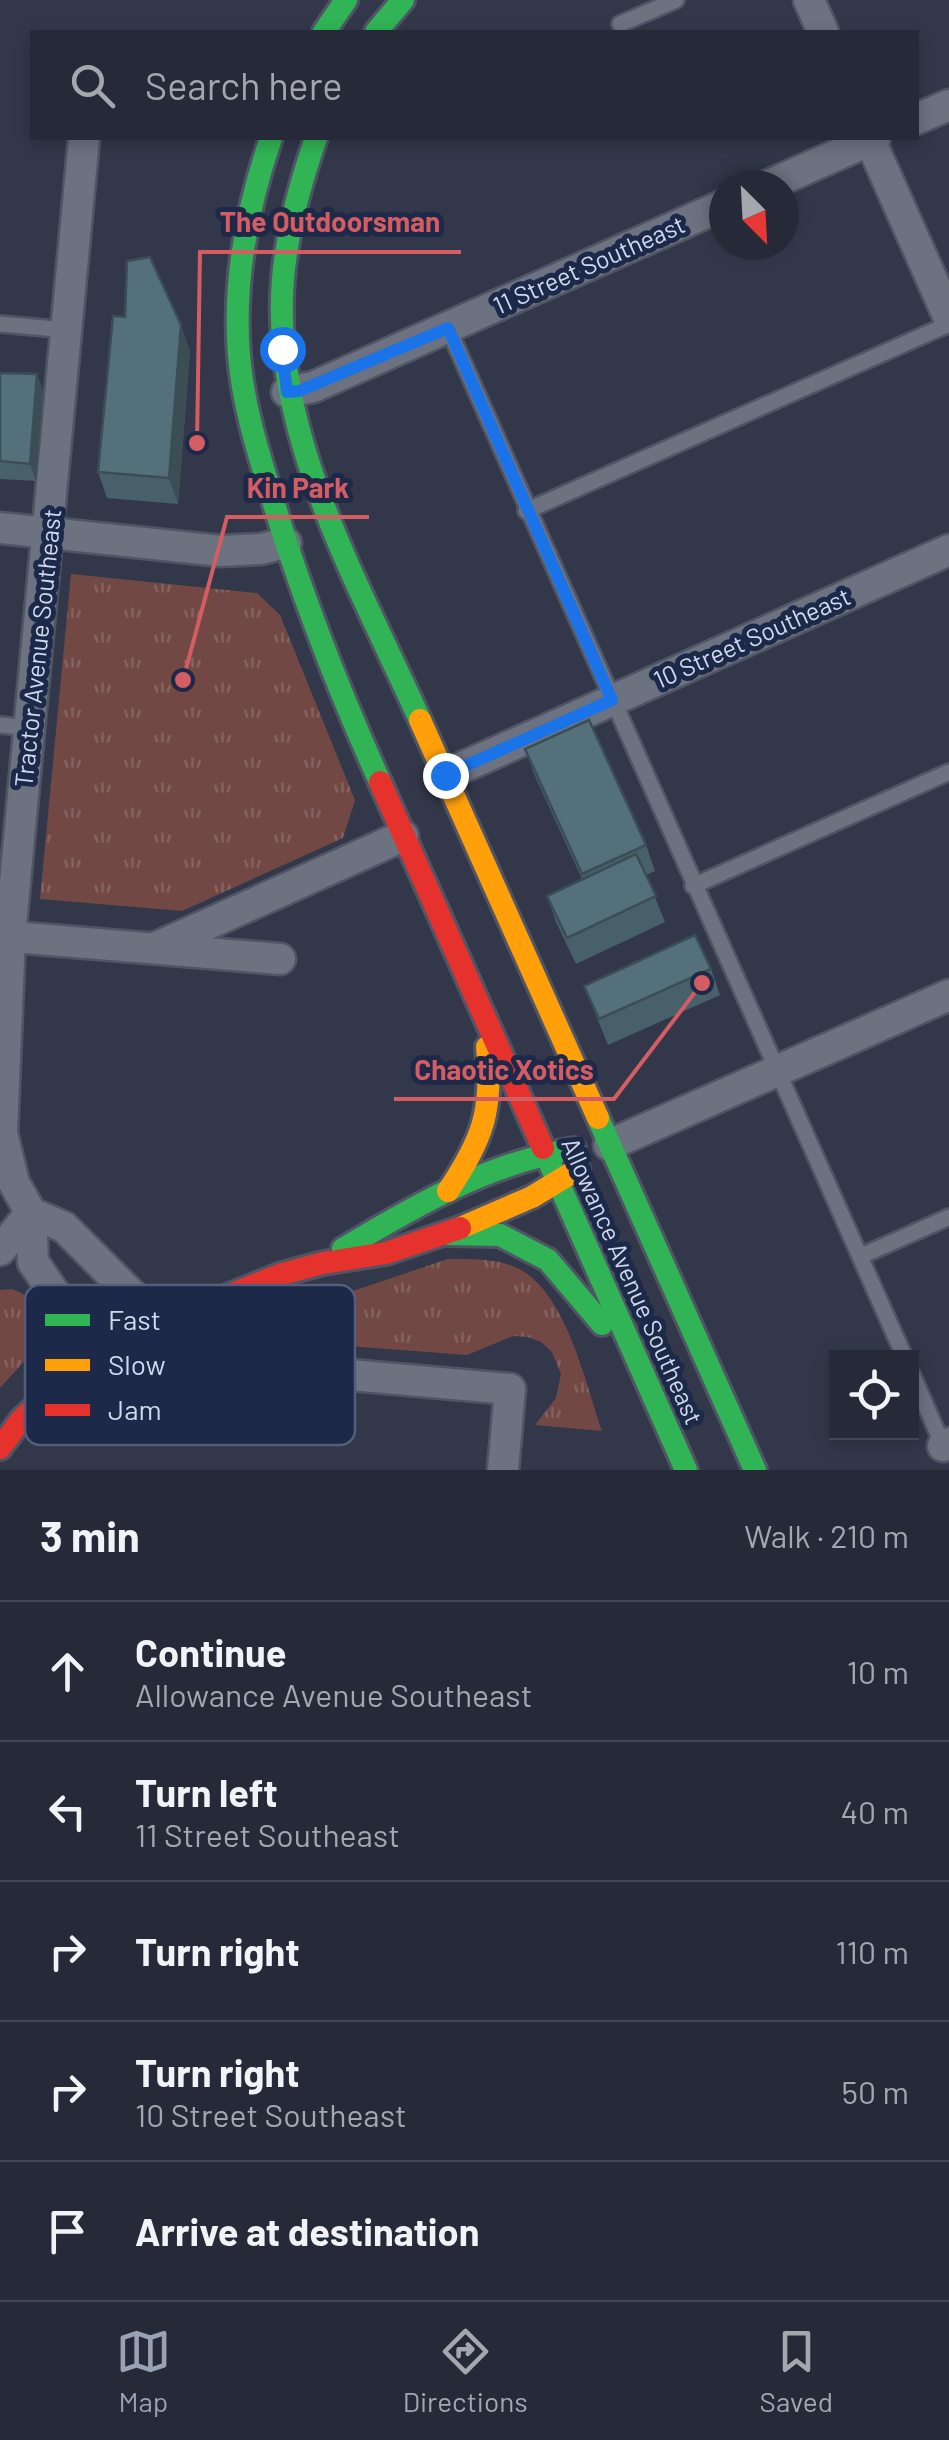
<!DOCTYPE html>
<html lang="en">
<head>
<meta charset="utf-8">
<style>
	body { margin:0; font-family:Barlow,sans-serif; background:#323643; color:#f1f3f6 }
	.controls { position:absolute; right:30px; bottom:30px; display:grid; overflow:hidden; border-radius:0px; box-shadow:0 5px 15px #0003 }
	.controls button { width:90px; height:90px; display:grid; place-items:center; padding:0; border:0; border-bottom:2px solid #424653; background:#262a38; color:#f1f3f6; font:50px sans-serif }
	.compass { position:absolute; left:709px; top:170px; width:90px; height:90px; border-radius:50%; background:#262a38; box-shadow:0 5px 15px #0003; rotate:156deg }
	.stop { position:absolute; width:30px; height:30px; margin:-22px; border:8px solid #1a73e8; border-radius:50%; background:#fff }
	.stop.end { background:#1a73e8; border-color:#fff; box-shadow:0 2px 10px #0008 }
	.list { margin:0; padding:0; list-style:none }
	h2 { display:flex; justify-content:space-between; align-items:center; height:130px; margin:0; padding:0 40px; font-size:42px }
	h2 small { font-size:32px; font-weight:400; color:#a4a7ae }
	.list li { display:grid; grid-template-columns:65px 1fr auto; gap:30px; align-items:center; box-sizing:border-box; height:140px; padding:0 40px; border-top:2px solid #424653 }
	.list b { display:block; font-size:38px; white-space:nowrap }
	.list p { margin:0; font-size:32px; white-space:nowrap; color:#a4a7ae }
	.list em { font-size:32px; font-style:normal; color:#a4a7ae }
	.icon { flex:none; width:55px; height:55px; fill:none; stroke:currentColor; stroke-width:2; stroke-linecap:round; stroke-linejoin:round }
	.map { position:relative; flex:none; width:949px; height:1470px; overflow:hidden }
	.search { position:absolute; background:#262a38; box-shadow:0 5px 15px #0003; left:30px; right:30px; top:30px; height:110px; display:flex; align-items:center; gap:25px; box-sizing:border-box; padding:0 35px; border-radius:0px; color:#a4a7ae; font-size:38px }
	.sheet { height:830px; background:#262a38 }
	nav { display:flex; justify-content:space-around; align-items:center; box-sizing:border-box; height:140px; border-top:2px solid #424653; background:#262a38; font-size:28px; color:#a4a7ae }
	nav a { display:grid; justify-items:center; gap:5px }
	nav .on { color:#99a1b5 }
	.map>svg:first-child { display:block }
	.grass { fill:url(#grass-tufts) }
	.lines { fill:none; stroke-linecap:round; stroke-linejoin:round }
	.lane-casing { stroke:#4f5565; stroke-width:20 }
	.street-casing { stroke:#4f5565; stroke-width:35 }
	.fast-casing { stroke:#4f5565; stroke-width:28 }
	.slow-casing { stroke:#4f5565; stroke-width:28 }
	.jam-casing { stroke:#4f5565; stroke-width:28 }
	.lane { stroke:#6d7280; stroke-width:15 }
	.street { stroke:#6d7280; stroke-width:30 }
	.fast { stroke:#30b455; stroke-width:22 }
	.slow { stroke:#ff9f0a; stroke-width:22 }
	.jam { stroke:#e5322d; stroke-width:22 }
	.wall { fill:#48606a }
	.shaded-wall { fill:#3b4e56 }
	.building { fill:#54707b; stroke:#3b4e56; stroke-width:2.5 }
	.route { stroke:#1a73e8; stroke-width:12 }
	.labels { text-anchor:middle; stroke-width:10; stroke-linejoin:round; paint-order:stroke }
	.street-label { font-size:25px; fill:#d0d9ee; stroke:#1d2949 }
	.key { fill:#1d2949; stroke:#535e7b; stroke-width:2.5 }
	.key-label { font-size:28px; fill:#d0d9ee }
	.leader { fill:none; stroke:#d45d63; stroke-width:4 }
	.callout-dot { fill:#d45d63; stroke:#1d2949; stroke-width:4 }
	.callout-label { font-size:28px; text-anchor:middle; font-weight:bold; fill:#d45d63; stroke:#1d2949; stroke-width:10; stroke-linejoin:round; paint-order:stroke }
</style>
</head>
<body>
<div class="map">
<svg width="949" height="1470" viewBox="0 0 949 1470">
	<defs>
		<pattern id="grass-tufts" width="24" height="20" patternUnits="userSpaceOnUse" patternTransform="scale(2.5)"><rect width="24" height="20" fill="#724845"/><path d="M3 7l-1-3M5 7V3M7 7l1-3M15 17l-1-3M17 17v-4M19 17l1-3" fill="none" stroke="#856260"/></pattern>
	</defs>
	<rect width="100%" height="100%" fill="#32384a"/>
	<g class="grass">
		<path d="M71,574L257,593L280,615L355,800L343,838L182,911L40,899Z"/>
		<path d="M448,1259C470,1259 497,1258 517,1268C566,1291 585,1382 602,1431L535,1425L556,1398L561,1374L552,1352L541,1342L528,1337L513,1336L467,1355L309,1343L292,1338L280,1326L252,1325Z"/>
		<path d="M12,1289C77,1314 29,1356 0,1388V1290Z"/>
	</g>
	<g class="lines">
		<defs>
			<g id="lane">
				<path d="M620,24L676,0"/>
				<path d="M0,324L67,330"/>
				<path d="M448,328L905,1358"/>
				<path d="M526,511L949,324"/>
				<path d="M0,725L30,728"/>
				<path d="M693,886L949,772"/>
				<path d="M861,1256L949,1217"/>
				<path d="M912,1374L944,1448"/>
			</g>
			<g id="street">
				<path d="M809,0L823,32"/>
				<path d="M916,119L949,105"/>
				<path d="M84,138L10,936L2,1133L14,1183L31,1213L33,1262L96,1354"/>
				<path d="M869,138L949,318"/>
				<path d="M769,185L875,138"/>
				<path d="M287,392L313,387L724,205"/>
				<path d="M0,528L221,551L261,549L286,543"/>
				<path d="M445,775L949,550"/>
				<path d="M0,936L280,959"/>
				<path d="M155,948L403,836"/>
				<path d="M609,1145L949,995"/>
				<path d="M31,1213L64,1227L159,1322"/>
				<path d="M0,1250L31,1213"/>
				<path d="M215,1363L510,1389L503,1470"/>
				<path d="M943,1446L949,1443"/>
			</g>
			<g id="fast">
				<path d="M324,32L346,0"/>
				<path d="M376,32L403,0"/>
				<path d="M271,138C247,208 233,281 239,355C243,406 259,455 274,504C303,599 339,691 380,782"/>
				<path d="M316,138C300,184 287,230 283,279C270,432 359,584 420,720"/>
				<path d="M598,1118L755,1470"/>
				<path d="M543,1148L686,1470"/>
				<path d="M449,1234L500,1235L548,1260L602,1324"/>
				<path d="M343,1249C416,1205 489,1163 574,1149"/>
			</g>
			<g id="slow">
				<path d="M420,720L598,1118"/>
				<path d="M448,1191C483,1139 493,1110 487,1047"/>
				<path d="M460,1228L532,1197L578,1169"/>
			</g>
			<g id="jam">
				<path d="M380,782L543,1148"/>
				<path d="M0,1448L21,1420L69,1375L153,1326L282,1274L323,1263L386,1253L460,1228"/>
			</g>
		</defs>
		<use href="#lane" class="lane-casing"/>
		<use href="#street" class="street-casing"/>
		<use href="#fast" class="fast-casing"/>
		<use href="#slow" class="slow-casing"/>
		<use href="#jam" class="jam-casing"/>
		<use href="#lane" class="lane"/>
		<use href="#street" class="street"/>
		<use href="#fast" class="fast"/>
		<use href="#slow" class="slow"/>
		<use href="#jam" class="jam"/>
	</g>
	<g class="wall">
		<path d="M125,317L190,351L178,504L107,498L98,472Z"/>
		<path d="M0,373L37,374L43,392L36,481L0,479Z"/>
		<path d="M525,749L646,845L655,871L646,875L665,922L576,964L556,922L547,896L582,879L534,774Z"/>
		<path d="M711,969L720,995L608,1045L584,986Z"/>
	</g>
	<g class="shaded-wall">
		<path d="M181,325L190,351L178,504L169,478Z"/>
		<path d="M37,374L43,392L36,481L30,464Z"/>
	</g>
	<g class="building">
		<path d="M150,257L181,325L169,478L98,472L113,316L125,317L127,261Z"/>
		<path d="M0,373L37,374L30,464L0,461Z"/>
		<path d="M589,720L646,845L582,874L525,749Z"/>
		<path d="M636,854L656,896L567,938L547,896Z"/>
		<path d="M695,935L711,969L599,1019L584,986Z"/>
	</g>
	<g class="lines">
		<path class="route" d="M282,349L287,392L299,391L448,328L612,700L445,775"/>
	</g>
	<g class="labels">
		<g class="street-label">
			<text transform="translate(589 265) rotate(-24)" y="9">11 Street Southeast</text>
			<text transform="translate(752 638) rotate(-24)" y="9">10 Street Southeast</text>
			<text transform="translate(38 648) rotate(-84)" y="9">Tractor Avenue Southeast</text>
			<text transform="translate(632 1281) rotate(66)" y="9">Allowance Avenue Southeast</text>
		</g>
	</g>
	<rect x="25" y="1285" width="330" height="160" rx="15" class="key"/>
	<rect x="45" y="1314" width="45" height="12" fill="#30b455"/>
	<rect x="45" y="1359" width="45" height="12" fill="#ff9f0a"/>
	<rect x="45" y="1404" width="45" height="12" fill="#e5322d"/>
	<g class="key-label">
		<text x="108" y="1330">Fast</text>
		<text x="108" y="1375">Slow</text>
		<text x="108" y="1420">Jam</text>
	</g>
	<path class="leader" d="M197 443L200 252H461M183 680L227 517H369M702 983L614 1099H394"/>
	<g class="callout-dot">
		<circle cx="197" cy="443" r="10"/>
		<circle cx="183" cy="680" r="10"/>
		<circle cx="702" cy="983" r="10"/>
	</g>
	<g class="callout-label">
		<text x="330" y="232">The Outdoorsman</text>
		<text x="298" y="498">Kin Park</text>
		<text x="504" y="1080">Chaotic Xotics</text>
	</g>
</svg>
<div class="controls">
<button><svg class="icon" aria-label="locate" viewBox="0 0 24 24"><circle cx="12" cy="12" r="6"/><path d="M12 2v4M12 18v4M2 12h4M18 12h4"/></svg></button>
</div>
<svg class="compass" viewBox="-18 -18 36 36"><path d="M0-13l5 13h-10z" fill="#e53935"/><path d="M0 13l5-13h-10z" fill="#a4a7ae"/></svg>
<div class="stop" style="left:282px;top:349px"></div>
<div class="stop end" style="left:445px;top:775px"></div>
<div class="search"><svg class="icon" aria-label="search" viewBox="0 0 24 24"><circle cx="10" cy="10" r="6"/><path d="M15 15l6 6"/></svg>Search here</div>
</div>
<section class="sheet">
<h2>3 min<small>Walk · 210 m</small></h2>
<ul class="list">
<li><svg class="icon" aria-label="ahead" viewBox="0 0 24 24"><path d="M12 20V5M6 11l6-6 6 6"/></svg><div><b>Continue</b><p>Allowance Avenue Southeast</p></div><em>10 m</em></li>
<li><svg class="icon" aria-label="left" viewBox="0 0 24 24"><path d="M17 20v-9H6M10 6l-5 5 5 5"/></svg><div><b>Turn left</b><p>11 Street Southeast</p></div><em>40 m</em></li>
<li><svg class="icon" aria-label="right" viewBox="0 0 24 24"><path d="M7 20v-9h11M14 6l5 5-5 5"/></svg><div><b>Turn right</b></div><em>110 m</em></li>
<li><svg class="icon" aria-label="right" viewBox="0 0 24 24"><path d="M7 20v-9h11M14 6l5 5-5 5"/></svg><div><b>Turn right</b><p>10 Street Southeast</p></div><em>50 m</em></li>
<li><svg class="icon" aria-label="arrive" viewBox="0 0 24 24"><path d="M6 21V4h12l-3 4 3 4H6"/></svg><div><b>Arrive at destination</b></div></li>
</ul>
</section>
<nav>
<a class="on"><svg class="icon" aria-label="map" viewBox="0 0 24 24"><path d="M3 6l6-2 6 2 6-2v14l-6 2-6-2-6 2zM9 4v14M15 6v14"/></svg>Map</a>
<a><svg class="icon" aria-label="directions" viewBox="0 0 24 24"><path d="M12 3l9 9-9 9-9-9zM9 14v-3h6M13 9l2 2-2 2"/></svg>Directions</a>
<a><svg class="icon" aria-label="saved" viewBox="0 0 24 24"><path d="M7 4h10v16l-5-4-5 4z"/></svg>Saved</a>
</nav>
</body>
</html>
